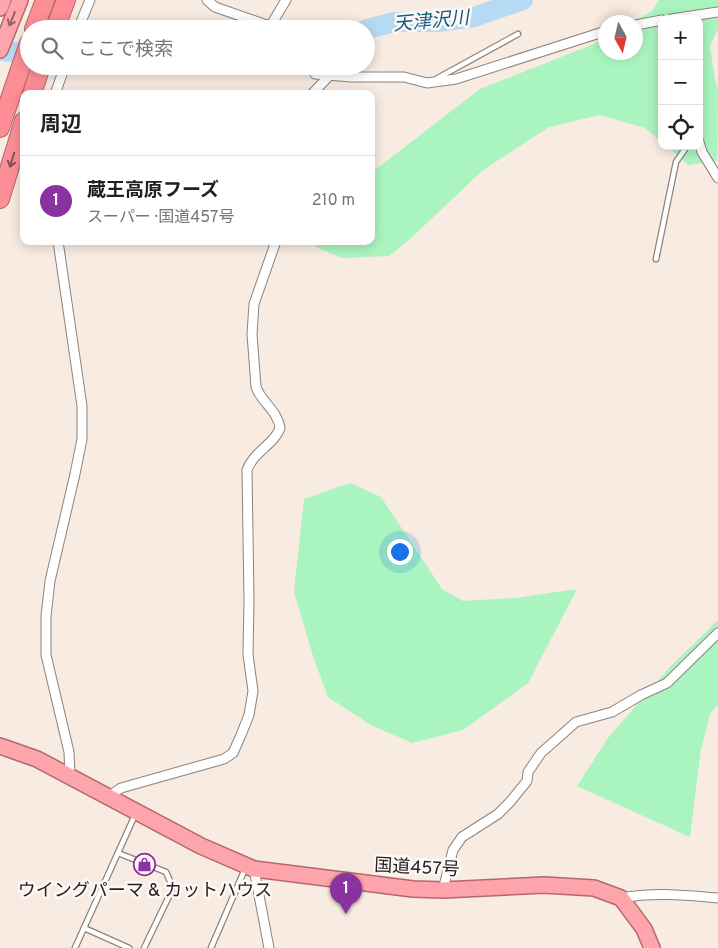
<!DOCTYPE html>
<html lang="ja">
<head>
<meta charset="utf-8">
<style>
	body { margin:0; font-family:Overpass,"Noto Sans JP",sans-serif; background:#f2f2f2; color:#202124 }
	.controls { position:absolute; right:15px; top:15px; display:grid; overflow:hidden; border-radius:10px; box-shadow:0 2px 12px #0003 }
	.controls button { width:45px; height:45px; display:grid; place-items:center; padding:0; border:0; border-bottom:1px solid #e0e0e0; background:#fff; color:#202124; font:25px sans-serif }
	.compass { position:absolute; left:598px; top:15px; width:45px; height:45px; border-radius:50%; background:#fff; box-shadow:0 2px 12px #0003; rotate:172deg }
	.you { position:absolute; left:399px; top:551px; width:18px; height:18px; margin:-12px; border:4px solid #fff; border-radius:50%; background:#1a73e8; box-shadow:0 0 0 8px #1a73e833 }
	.badge { display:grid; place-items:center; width:32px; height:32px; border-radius:50%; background:#8a329f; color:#fff; font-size:16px; font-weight:700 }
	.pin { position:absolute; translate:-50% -41px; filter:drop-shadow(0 1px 2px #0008) }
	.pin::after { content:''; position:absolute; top:26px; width:18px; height:15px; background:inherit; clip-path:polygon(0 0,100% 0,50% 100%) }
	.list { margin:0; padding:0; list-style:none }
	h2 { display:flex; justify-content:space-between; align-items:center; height:65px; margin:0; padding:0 20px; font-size:21px }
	h2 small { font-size:16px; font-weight:400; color:#757577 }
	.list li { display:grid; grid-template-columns:32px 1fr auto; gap:15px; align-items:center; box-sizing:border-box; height:90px; padding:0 20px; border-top:1px solid #e0e0e0 }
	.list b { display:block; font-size:19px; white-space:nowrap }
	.list p { margin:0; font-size:16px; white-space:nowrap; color:#757577 }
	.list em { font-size:16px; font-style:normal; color:#757577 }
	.icon { flex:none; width:28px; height:28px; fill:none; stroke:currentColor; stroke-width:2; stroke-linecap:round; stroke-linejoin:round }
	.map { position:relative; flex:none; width:718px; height:948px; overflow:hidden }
	.search { position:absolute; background:#fff; box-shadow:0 2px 12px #0003; left:20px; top:20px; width:355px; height:55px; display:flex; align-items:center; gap:12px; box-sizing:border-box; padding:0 18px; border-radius:28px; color:#757577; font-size:19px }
	.panel { position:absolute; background:#fff; box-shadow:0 2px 12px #0003; left:20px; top:90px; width:355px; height:155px; border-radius:10px }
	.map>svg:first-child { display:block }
	.green { fill:#aaf4bf }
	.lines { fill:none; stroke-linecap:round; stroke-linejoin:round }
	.river { stroke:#b7daf4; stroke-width:20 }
	.service-casing { stroke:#8e837c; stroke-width:7 }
	.minor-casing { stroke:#8e837c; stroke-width:11 }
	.trunk-casing { stroke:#b2686c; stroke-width:18 }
	.motorway-casing { stroke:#b2686c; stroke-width:20 }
	.service { stroke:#fff; stroke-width:4.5 }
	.minor { stroke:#fff; stroke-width:9 }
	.trunk { stroke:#fea4ab; stroke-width:15 }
	.motorway { stroke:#fe8e96; stroke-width:18 }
	.oneway { stroke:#926365 }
	.oneway2 { stroke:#875355 }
	.labels { text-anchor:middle; stroke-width:5; stroke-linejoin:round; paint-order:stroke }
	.street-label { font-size:18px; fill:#26221f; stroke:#fef9f6 }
	.poi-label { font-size:18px; fill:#26221f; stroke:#fef9f6 }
	.water-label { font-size:19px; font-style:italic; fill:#105982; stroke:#fef9f6 }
</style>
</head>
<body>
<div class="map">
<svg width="718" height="948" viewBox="0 0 718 948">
	<rect width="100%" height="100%" fill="#f7ebe2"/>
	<g class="green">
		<path d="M659,0H718V29L710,46L715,79L718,89L717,161L688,165L667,146H699V19H662V142L645,128L600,115L549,127L483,170L411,238L389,256L342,258L316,247L318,241H371V173L480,89L594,44L605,37L606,52H636V22H632L652,11Z"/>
		<path d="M350,483L381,497L442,589L463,601L516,598L577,589L528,683L463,730L412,743L371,725L328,697L313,656L294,592L304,499Z"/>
		<path d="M718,620V705L710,714L701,749L690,837L577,786L608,738L670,667Z"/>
	</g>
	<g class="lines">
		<g class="river">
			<path d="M366,29L395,22H438L474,17L523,0"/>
			<path d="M0,51L29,53"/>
		</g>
		<defs>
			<g id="service">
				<path d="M436,79L518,34"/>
				<path d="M656,259L676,162L687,146"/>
				<path d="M118,853L166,872L173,888L144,948"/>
				<path d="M84,928L129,948"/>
				<path d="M75,948L135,815"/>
				<path d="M211,948L245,869"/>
			</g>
			<g id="minor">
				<path d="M207,0L215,7L278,29"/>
				<path d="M671,19L718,12"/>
				<path d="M271,25L286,0"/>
				<path d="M636,25L662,20"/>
				<path d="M78,29L90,0"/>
				<path d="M313,66L315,74L351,77H404L427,83L456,79L606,31"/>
				<path d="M55,94L65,66"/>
				<path d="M312,94L329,76"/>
				<path d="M699,142L702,152L718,178"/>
				<path d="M58,241L82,406V439L75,474L50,581L46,616V655L69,752L70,777"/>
				<path d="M108,797L121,788L224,759L233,753L241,735L249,715L253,691L248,655L249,600L247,470C254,451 275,444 280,428C278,411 261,402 256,387L252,334L254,304L276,241"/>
				<path d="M254,869L269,948"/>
				<path d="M443,890L453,850L462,837L498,814L510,802L527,781L528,772L541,753L576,722L612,712L641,695L667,683L718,633"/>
				<path d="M621,898C654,892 686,895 718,898"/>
			</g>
			<g id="trunk">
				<path d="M0,8L3,0"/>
				<path d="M0,50L20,0"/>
				<path d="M0,746L37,759L201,846L254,869L413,889L443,890L544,885L594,888L621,898L644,929L652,948"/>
			</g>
			<g id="motorway">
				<path d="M34,29L45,0"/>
				<path d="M55,29L66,0"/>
				<path d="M32,94L41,66"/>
				<path d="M0,128L29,43"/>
				<path d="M0,199L24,121"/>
			</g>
		</defs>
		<use href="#service" class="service-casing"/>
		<use href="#minor" class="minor-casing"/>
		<use href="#trunk" class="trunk-casing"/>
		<use href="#motorway" class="motorway-casing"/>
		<use href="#service" class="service"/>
		<use href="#minor" class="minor"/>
		<use href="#trunk" class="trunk"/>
		<use href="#motorway" class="motorway"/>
	</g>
	<defs><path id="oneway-shaft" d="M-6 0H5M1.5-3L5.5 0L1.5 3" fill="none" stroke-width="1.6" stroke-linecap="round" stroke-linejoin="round" transform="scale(1.25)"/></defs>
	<use class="oneway" href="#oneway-shaft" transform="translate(12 19) rotate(112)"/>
	<use class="oneway2" href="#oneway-shaft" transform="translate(12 160) rotate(107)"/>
	<defs>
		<symbol id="shop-ring" viewBox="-11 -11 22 22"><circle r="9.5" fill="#fef9f6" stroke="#8a329f" stroke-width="1.5"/><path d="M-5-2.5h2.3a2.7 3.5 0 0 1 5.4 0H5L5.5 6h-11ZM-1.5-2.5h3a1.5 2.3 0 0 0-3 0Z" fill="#8a329f"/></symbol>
	</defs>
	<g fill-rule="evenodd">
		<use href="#shop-ring" x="132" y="852" width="25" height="25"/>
	</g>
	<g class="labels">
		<g class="street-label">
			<text transform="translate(417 867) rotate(3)" y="6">国道457号</text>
		</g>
		<g class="poi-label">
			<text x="145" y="896">ウイングパーマ &amp; カットハウス</text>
		</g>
		<g class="water-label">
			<text transform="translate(431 20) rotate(-5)" y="7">天津沢川</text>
		</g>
	</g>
</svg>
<div class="controls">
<button>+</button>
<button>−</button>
<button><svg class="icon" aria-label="locate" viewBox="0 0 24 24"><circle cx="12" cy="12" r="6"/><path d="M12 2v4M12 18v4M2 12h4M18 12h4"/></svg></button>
</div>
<svg class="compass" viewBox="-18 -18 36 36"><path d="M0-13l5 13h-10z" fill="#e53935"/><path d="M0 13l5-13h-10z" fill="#757577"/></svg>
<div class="you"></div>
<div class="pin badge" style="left:346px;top:914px">1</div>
<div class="search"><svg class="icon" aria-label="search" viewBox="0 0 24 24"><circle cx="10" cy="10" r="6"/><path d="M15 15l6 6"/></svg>ここで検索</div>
<section class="panel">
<h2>周辺<small></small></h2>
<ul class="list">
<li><span class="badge">1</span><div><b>蔵王高原フーズ</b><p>スーパー · 国道457号</p></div><em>210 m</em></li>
</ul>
</section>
</div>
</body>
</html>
